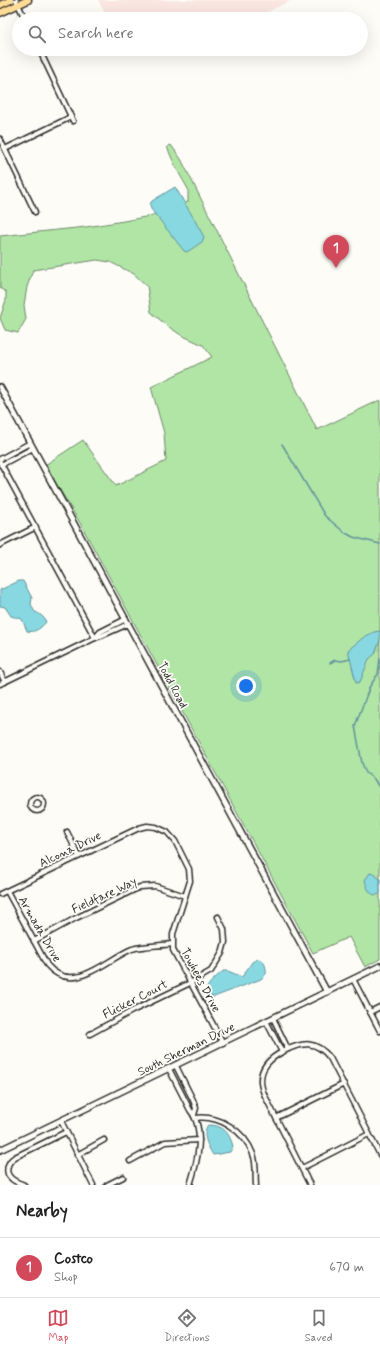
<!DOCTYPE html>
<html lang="en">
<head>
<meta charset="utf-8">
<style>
	body { margin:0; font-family:Mynerve,sans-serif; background:#f6f6f6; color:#222 }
	.you { position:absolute; left:246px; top:686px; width:14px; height:14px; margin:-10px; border:3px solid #fff; border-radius:50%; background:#1a73e8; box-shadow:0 0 0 6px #1a73e833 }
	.badge { display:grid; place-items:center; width:26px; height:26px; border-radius:50%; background:#d1495b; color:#fff; font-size:13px; font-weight:700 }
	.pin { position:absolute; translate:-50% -33px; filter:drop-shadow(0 1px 2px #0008) }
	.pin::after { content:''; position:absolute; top:21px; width:14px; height:12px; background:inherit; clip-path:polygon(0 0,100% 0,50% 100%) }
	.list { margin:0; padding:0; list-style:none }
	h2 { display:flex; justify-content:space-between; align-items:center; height:52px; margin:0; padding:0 16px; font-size:17px }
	h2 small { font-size:13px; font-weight:400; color:#767676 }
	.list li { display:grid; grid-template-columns:26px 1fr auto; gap:12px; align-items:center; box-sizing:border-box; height:60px; padding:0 16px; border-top:1px solid #e0e0e0 }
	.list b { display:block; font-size:15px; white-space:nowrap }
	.list p { margin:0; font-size:13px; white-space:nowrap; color:#767676 }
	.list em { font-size:13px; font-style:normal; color:#767676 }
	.icon { flex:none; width:22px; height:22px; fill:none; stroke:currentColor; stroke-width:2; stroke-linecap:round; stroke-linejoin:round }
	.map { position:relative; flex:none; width:380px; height:1185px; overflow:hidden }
	.search { position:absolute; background:#fff; box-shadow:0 4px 16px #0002; left:12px; right:12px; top:12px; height:44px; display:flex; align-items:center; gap:10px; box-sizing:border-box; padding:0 14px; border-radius:22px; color:#767676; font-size:15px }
	.sheet { height:112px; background:#fff }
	nav { display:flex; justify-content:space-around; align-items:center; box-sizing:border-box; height:56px; border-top:1px solid #e0e0e0; background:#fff; font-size:11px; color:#767676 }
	nav a { display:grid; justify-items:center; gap:2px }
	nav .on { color:#d1495b }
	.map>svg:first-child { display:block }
	.built { fill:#fae7e2 }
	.green { fill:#b1e5a6; stroke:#6e8868 }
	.water { fill:#88d8e2; stroke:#639399 }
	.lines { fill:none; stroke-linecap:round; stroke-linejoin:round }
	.stream { stroke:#639399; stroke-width:1.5 }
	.minor-casing { stroke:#2b2b2b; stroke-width:7 }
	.tertiary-casing { stroke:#2b2b2b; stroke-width:8 }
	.primary-casing { stroke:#2b2b2b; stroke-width:9 }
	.minor { stroke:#fdfcf7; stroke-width:4 }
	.tertiary { stroke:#fdfcf7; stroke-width:5 }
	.primary { stroke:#ffdd96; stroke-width:6 }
	.labels { text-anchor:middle; stroke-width:3.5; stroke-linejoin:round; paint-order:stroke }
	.street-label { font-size:12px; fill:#2b2b2b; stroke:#fdfcf7 }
</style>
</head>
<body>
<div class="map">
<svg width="380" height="1185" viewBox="0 0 380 1185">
	<rect width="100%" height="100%" fill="#fdfcf7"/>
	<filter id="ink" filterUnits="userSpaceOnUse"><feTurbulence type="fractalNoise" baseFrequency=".025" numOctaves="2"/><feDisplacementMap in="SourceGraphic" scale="8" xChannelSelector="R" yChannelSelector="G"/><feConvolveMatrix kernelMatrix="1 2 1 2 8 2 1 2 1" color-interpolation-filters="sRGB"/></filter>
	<g filter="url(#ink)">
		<path class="built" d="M98,0H292L253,19H108Z"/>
		<path class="green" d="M171,145L181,159L317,430L380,400V959L365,967L349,937L313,953L80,523L45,465L83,440L116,486L166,461L164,433L151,387L212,357L203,345L181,335L166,325L151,312L147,286L134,274L110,262L97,260L33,270L27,287L24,305L26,319L18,333L5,330L0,318L6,300V292L0,288V236L86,227L124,221L150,216L171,207L188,202V189L176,168L167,147Z"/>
		<g class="water">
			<path d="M175,187L193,217L204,237L202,242L187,252L184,251L151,209L150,204L152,201Z"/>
			<path d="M19,581H23L32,598L31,604L34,611C39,614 44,616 46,622C41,628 35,633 27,631L22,619L11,616L5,607L0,606V590Z"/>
			<path d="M380,631V640L375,654L369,659L360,682L356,683L348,650L364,637L374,632Z"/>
			<path d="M370,873L374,874L380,879V894C370,898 367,888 365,880Z"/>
			<path d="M257,959C264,959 267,967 266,974L261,979L214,997L208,996C202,986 216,978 223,971H228L242,977L252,962Z"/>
			<path d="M208,1125C223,1125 229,1132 233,1146L230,1152L213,1155C208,1147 201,1134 208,1125Z"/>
		</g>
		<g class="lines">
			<g class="stream">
				<path d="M282,444L325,516L344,532L353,537L380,544"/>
				<path d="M380,658L378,674L370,686L355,726L362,763L366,773L374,779L380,789"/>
				<path d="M330,663L335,660L342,661L350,659"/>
			</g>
			<defs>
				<g id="minor">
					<path d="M16,0L25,19"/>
					<path d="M39,49L73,121"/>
					<path d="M0,139L35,212"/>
					<path d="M5,149L71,117"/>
					<path d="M0,459L30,443"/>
					<path d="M0,462L95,638L0,684"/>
					<path d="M1,465L33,448"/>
					<path d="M0,545L36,527"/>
					<path d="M126,619L100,632L95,638L101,636L128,624"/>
					<path d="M0,672L5,682"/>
					<circle cx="37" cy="804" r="7"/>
					<path d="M67,832L79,856"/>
					<path d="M7,891L47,965C73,996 105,960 132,949C144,945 160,946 172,944"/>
					<path d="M0,894L139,828L147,826L156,827L167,832L175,841L189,869L190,881L173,934V950L223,1043"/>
					<path d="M34,941L76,918L140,887L155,886L185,896"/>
					<path d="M353,979L380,1031"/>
					<path d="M370,1012L380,1007"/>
					<path d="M273,1018L288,1049"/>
					<path d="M266,1021L282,1052"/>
					<path d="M90,1034L132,1011L190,983L211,971L222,953L225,942L224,929L218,917"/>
					<path d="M176,1066L193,1100L196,1108L194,1115"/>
					<path d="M169,1069L190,1110C206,1130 197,1163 190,1185"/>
					<path d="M195,1118C219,1115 244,1130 253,1154C257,1163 255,1175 256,1185"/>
					<path d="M276,1118L344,1084"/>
					<path d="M61,1121L93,1185"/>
					<path d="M77,1155L104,1140"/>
					<path d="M130,1161L165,1142L199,1140"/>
					<path d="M302,1168L369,1134"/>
					<path d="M24,1185C20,1183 15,1182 12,1179C4,1173 7,1162 15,1157L66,1132"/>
					<path d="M107,1185L123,1177"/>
					<path d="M310,1185L265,1096C255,1075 264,1061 284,1051C303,1042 316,1040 330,1058L380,1155"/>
				</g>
				<g id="tertiary">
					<path d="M0,387L327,992"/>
					<path d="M0,1150L380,966"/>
				</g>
				<g id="primary">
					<path d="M0,5L11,0"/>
					<path d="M0,13L28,0"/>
				</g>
			</defs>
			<use href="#minor" class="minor-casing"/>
			<use href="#tertiary" class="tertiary-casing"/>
			<use href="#primary" class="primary-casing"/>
			<use href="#minor" class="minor"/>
			<use href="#tertiary" class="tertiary"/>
			<use href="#primary" class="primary"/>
		</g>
	</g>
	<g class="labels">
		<g class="street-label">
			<text transform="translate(173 685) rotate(62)" y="4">Todd Road</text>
			<text transform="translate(70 849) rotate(-26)" y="4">Alcona Drive</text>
			<text transform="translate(104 895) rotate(-25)" y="4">Fieldfare Way</text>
			<text transform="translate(40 929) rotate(60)" y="4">Armada Drive</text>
			<text transform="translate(201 980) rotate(62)" y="4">Towhees Drive</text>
			<text transform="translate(135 999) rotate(-27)" y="4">Flicker Court</text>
			<text transform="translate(186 1049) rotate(-26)" y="4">South Sherman Drive</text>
		</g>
	</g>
</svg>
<div class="you"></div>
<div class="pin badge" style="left:336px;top:268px">1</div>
<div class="search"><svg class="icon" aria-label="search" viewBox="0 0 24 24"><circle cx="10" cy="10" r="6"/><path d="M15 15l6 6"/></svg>Search here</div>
</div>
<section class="sheet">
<h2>Nearby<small></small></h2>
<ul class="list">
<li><span class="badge">1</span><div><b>Costco</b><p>Shop</p></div><em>670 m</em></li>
</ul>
</section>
<nav>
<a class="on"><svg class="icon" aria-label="map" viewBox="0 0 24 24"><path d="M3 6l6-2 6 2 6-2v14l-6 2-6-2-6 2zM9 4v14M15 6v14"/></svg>Map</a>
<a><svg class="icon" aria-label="directions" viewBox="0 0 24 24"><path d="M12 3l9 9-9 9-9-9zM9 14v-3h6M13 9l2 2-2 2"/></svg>Directions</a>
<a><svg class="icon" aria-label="saved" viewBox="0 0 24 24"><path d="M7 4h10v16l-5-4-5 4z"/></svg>Saved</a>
</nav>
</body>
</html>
